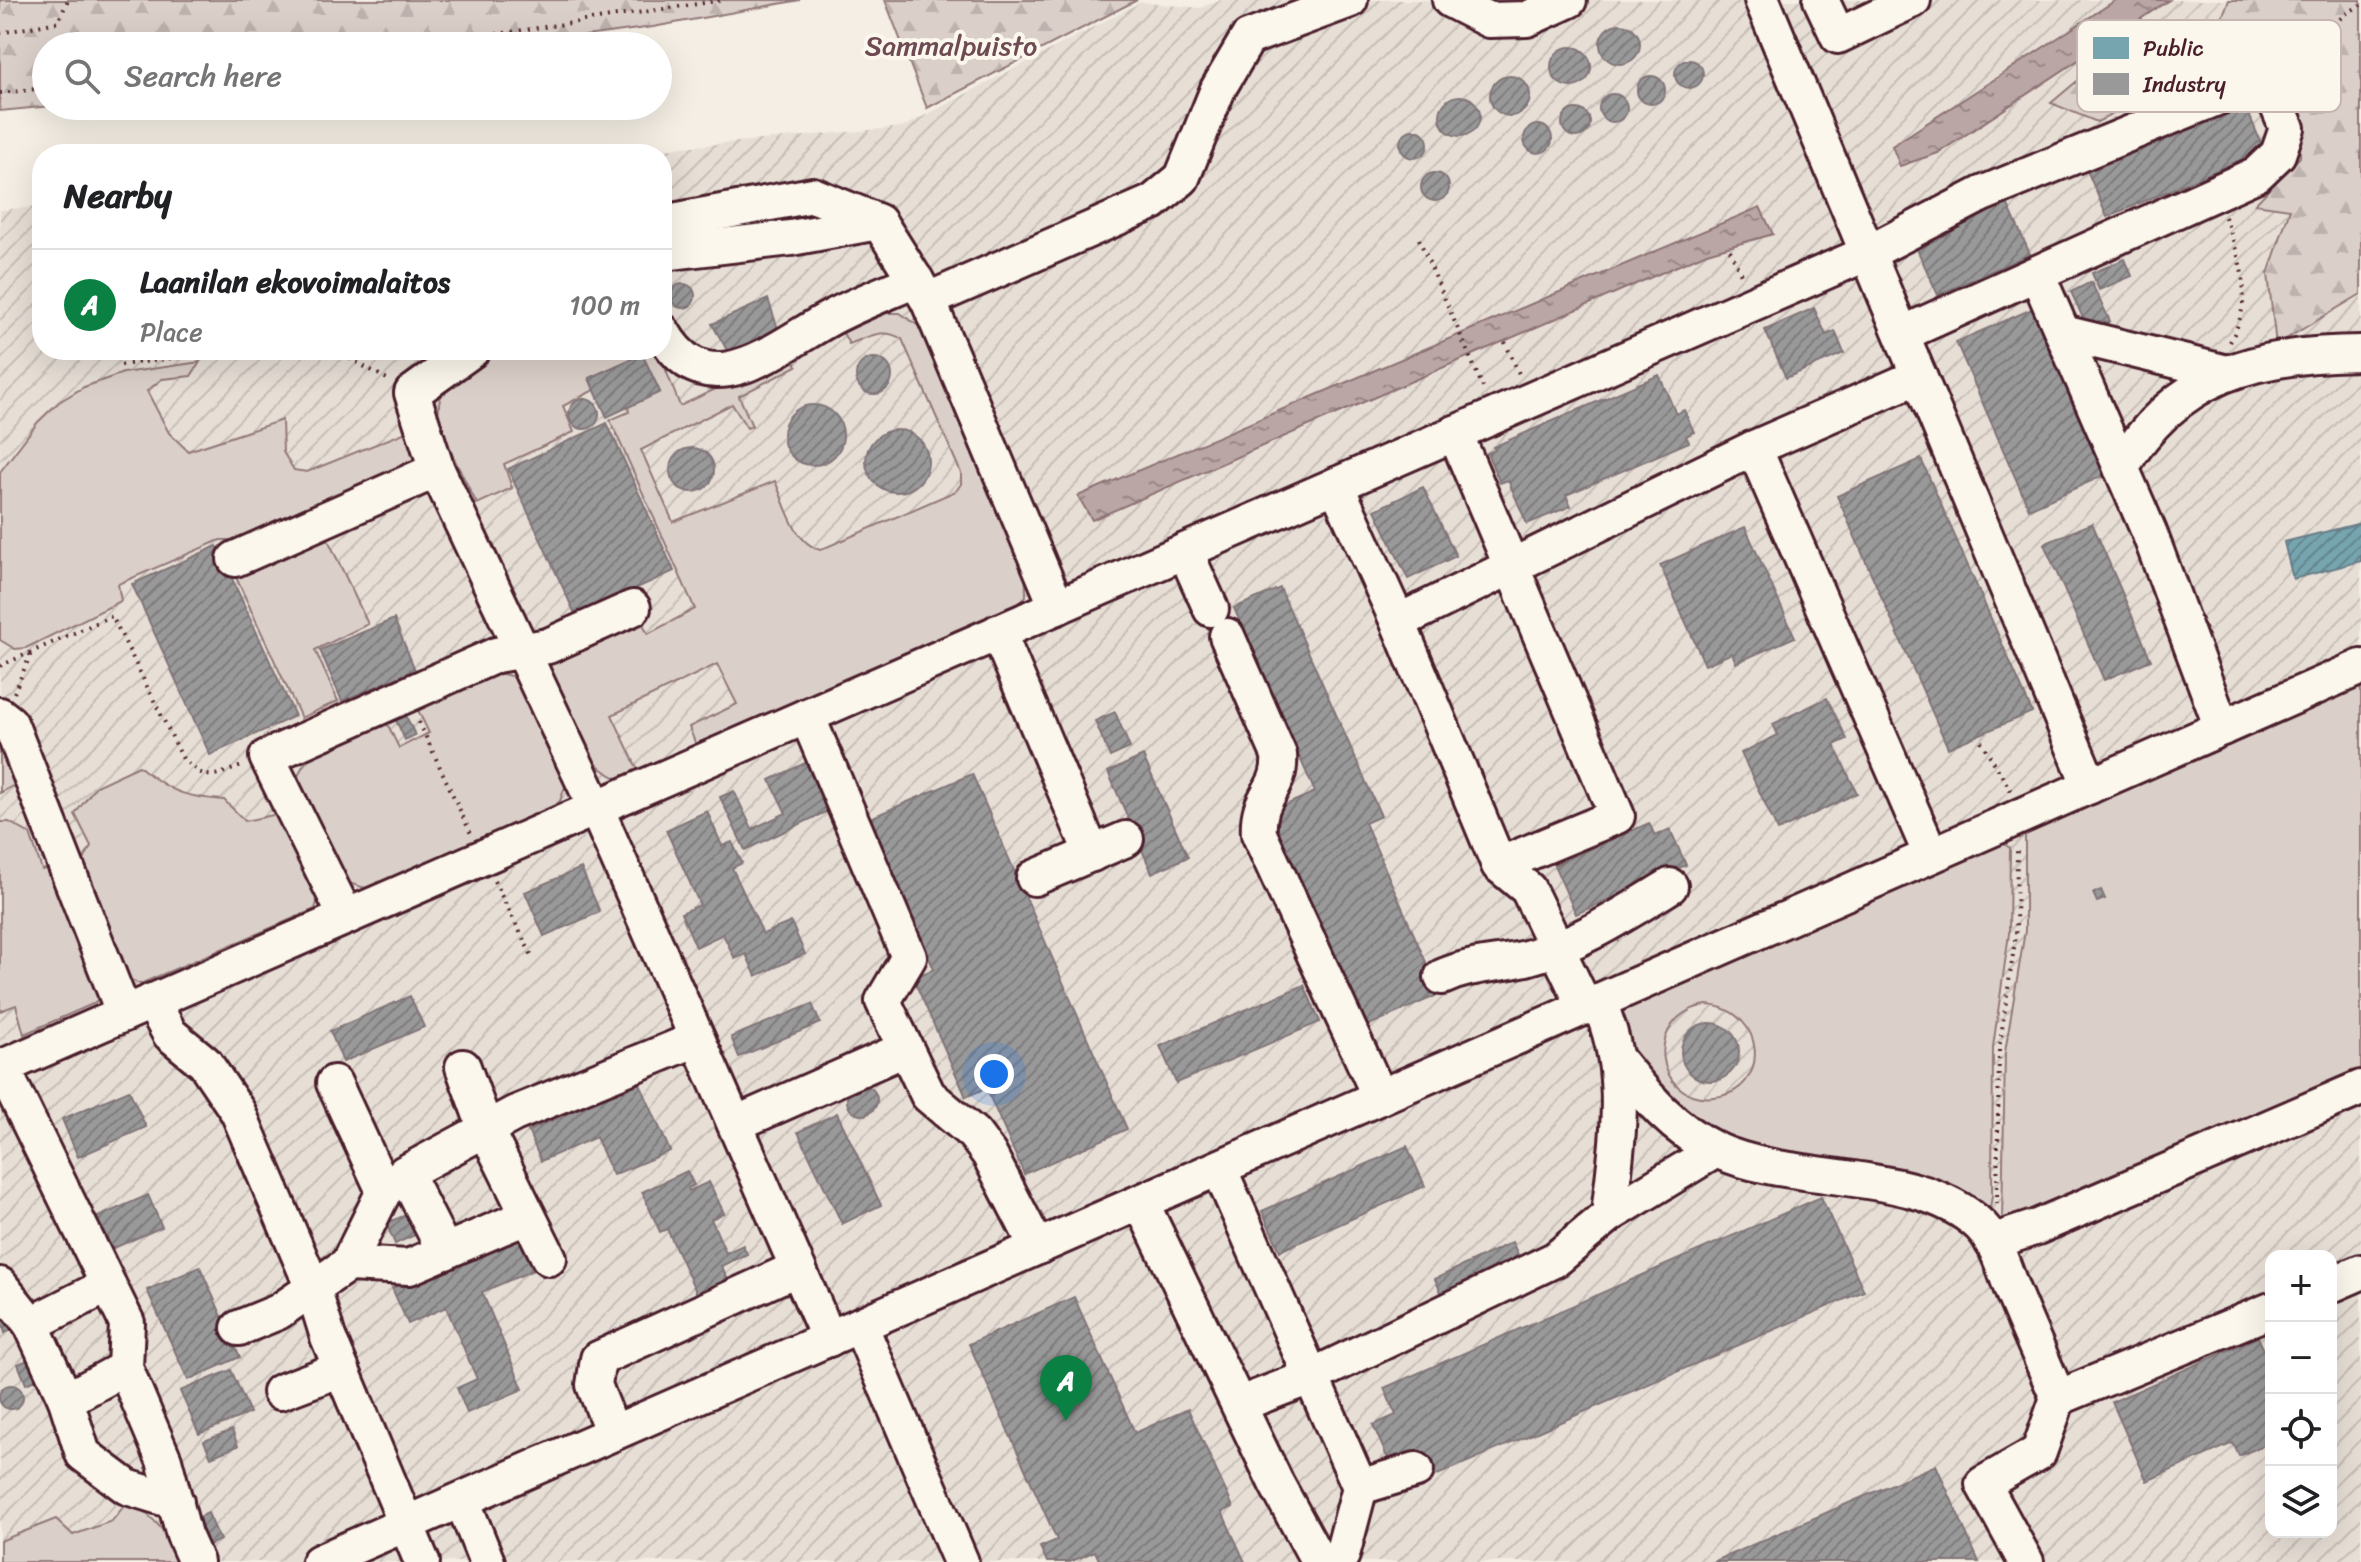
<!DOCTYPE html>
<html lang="en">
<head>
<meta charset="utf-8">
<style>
	body { margin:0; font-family:Sriracha,sans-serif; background:#f6f6f6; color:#202124 }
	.controls { position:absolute; right:24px; bottom:24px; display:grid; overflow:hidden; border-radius:16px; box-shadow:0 8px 32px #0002 }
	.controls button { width:72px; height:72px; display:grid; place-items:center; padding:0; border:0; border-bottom:2px solid #e0e0e0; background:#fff; color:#202124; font:40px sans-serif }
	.you { position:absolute; left:994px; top:1074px; width:28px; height:28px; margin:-20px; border:6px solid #fff; border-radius:50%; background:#1a73e8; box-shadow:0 0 0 12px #1a73e833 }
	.badge { display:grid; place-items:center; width:52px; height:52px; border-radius:50%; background:#0b8043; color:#fff; font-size:26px; font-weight:700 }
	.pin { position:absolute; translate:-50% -66px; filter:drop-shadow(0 2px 4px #0008) }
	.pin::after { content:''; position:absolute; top:42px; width:28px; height:24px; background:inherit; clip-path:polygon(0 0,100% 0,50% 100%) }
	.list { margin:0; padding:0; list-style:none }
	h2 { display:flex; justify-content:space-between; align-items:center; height:104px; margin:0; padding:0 32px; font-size:34px }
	h2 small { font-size:26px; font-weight:400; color:#757577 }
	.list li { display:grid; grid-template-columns:52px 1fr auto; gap:24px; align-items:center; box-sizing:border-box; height:112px; padding:0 32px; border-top:2px solid #e0e0e0 }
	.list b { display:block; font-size:30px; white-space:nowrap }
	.list p { margin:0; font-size:26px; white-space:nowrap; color:#757577 }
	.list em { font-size:26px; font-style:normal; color:#757577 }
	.icon { flex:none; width:44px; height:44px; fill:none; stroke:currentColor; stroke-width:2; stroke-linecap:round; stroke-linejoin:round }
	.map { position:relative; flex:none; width:2361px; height:1562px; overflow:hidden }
	.search { position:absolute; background:#fff; box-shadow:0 8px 32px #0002; left:32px; top:32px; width:640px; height:88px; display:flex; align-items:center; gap:20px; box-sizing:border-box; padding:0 28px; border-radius:44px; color:#757577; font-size:30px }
	.panel { position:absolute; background:#fff; box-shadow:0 8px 32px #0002; left:32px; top:144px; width:640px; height:216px; border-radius:32px }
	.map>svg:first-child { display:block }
	.industrial { fill:url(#industrial-furrows); fill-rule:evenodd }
	.green { fill:#dbd0c9; stroke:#92787a; stroke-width:2; fill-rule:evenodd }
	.forest { fill:url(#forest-firs); stroke:#92787a; stroke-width:2 }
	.water { fill:url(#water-ripples); stroke:#8d7174; stroke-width:2 }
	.public { fill:url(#public-hatch); stroke:#697d87; stroke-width:2 }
	.industry { fill:url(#industry-hatch); stroke:#817478; stroke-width:2 }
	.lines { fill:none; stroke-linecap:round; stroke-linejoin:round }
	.minor-casing { stroke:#4a1f2b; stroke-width:40 }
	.path { stroke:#4a1f2b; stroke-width:4; stroke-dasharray:2 6; stroke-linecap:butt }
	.minor { stroke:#fbf7ec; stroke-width:34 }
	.labels { text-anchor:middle; stroke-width:8; stroke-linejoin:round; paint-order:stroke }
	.park-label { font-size:28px; fill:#6e4b52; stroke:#fbf7ec }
	.key { fill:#fbf7ec; stroke:#c6b6b2; stroke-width:2 }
	.key-label { font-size:22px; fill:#4a1f2b }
</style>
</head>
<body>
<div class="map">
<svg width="2361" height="1562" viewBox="0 0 2361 1562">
	<defs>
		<pattern id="industrial-furrows" width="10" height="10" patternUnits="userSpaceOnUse" patternTransform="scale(2)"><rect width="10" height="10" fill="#e7dfd6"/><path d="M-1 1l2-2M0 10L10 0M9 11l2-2" fill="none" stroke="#c8bfb8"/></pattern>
		<pattern id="forest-firs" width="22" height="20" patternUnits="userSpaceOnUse" patternTransform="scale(2)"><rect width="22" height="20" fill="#dbd0c9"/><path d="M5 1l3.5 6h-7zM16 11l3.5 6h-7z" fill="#bdb2ad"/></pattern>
		<pattern id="water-ripples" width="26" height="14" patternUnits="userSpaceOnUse" patternTransform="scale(2)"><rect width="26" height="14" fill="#baa7a5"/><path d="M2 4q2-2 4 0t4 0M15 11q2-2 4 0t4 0" fill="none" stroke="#998787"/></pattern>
		<pattern id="public-hatch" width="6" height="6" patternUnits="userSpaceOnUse" patternTransform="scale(2)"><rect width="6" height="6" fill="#76a5af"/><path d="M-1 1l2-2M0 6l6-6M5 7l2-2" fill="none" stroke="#63868f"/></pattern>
		<pattern id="industry-hatch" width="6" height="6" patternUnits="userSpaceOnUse" patternTransform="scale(2)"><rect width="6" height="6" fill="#999"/><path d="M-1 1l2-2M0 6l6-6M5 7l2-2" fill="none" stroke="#7f7c7d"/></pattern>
	</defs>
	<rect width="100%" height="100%" fill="#f4eee4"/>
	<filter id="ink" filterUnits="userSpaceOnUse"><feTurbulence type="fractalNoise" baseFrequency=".0125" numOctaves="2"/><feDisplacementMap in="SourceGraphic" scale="16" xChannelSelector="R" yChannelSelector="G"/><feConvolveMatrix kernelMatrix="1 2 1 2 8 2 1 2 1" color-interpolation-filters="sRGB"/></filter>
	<g filter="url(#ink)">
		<path class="industrial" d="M1219,0H2361V1562H0V210L42,206V350H662V154H607L903,127L1141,2L1200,8ZM2271,1256H2331V1532H2271Z"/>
		<g class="green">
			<path d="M885,313H900L920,327L1025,557L1026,596L1017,607L696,745L689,727L737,704L717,664L612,715L638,770L618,779C575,759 559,699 539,658L637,612L648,634L695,609L610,420L629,412L628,407L660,392L642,354L589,378L594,390L563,406L574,432L504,464L512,488L477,504L437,425L440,398L450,382L477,363L506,350H658L680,406L792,353L797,366L739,396L752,426L747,428L732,404L641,450L673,522L775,481C786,505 793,542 820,550L956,491L961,484V473L902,339C883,327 869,337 849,344L842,331Z"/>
			<path d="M200,362L191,376L162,379L147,391L169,433L188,451L282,420L283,452L294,470L307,472L406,432L420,460L247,540H220L118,584L121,601L26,648L15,649L0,640V472L38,422L59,402L84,387L123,373Z"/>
			<path d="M324,531L368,624L315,650L338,701L301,718L234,573Z"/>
			<path d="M498,673L519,678L566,784L560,801L548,812L365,888L342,881L296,788C298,745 353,736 387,723L399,748L429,733L417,708Z"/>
			<path d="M2361,682V1079L2002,1224L2005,1052L2025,931V829Z"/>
			<path d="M0,733L22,781L0,793Z"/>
			<path d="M139,766C170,792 184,797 224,800L245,821L278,814L319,896L315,909L140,984L126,978L82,864L91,846L75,814L96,786Z"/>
			<path d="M0,822H9L30,834L42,870L58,865L100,994L95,1003L24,1034L16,1005L0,1011Z"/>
			<path d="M1998,840L2010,848L2009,934L1993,1047L1992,1196L1988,1222L1719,1144L1631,1062L1620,1020L1624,1009L1645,996ZM1707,1005C1767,1010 1772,1091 1714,1097C1654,1104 1642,1015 1707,1005Z"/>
			<path d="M128,1501C155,1517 169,1534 180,1562H0V1541L56,1519L73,1535L112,1521Z"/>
		</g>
		<g class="forest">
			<path d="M0,0H800L653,27L510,46H46V106H52L0,111Z"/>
			<path d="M885,0H1137L927,108Z"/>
			<path d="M2229,0H2361V294L2276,345L2268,274L2290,209L2255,204L2300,157L2301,91L2285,31L2097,122L2051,103L2101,61L2127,69L2223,15Z"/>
		</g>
		<g class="water">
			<path d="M2116,0H2169L1938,153L1900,166L1892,146Z"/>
			<path d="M1760,207L1773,234L1707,253L1092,520L1078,496Z"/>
		</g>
		<path class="public" d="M2361,523V561L2293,579L2284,542Z"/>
		<g class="industry">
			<circle cx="1620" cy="44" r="20"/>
			<circle cx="1571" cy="67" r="20"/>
			<circle cx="1689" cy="74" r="14"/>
			<circle cx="1510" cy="96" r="20"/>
			<circle cx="1651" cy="90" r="14"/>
			<circle cx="1613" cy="108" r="14"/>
			<circle cx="1460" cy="116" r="20"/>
			<path d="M2243,100L2264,150L2107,217L2086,168Z"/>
			<circle cx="1576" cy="123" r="14"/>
			<circle cx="1538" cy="139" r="14"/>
			<circle cx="1414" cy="144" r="14"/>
			<circle cx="1435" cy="187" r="14"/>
			<path d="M2007,203L2030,254L1938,295L1915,245Z"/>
			<path d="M2125,259L2132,276L2099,290L2092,273Z"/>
			<path d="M2091,282L2110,321L2089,331L2071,292Z"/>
			<circle cx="683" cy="296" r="12"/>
			<path d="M768,299L780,335L731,357L712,324Z"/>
			<path d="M1814,308L1826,335L1835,331L1844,353L1786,378L1765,330Z"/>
			<path d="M2034,308L2107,474L2029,509L1956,342Z"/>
			<path d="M642,354L660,392L607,417L589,378Z"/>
			<circle cx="874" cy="376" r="18"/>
			<path d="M1659,375L1676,414L1684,410L1694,432L1686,436L1689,442L1566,495L1571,506L1527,524L1508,480L1500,483L1487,453L1495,450L1493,447Z"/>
			<circle cx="584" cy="414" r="15"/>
			<circle cx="813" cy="435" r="30"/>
			<path d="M607,423L674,571L576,616L508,469Z"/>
			<circle cx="897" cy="461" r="31"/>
			<circle cx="692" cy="470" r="22"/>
			<path d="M1921,459L2032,712L1948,748L1837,496Z"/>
			<path d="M1423,487L1456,556L1408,579L1375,510Z"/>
			<path d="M2092,523L2151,660L2104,680L2044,544Z"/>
			<path d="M1745,527L1795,637L1736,663L1732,653L1705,665L1660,565Z"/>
			<path d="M217,546L295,716L210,755L132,584Z"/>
			<path d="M1280,588L1381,816L1365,823L1440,994L1360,1029L1265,814L1315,792L1234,608Z"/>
			<path d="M394,619L415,670L342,701L320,650Z"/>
			<path d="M1827,698L1847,739L1834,745L1857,793L1778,831L1741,753L1778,735L1773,724Z"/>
			<path d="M1115,712L1130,748L1110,757L1095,721Z"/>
			<path d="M405,714L415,735L405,740L395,718Z"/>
			<path d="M1143,756L1188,857L1152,873L1108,772Z"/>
			<path d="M809,761L832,809L745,850L720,797L734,791L752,829L786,813L770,780Z"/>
			<path d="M972,774L1127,1129L1024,1174L986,1088L966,1097L913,978L934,969L868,819Z"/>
			<path d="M707,811L722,846L732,842L742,863L732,868L763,934L791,922L805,954L756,976L746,954L735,959L723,934L696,947L681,913L700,905L666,830Z"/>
			<path d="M1649,823L1655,836L1670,829L1686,865L1576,914L1554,865Z"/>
			<path d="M581,868L600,912L544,936L525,892Z"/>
			<path d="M2101,890L2105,899L2097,902L2093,893Z"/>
			<path d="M1304,985L1320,1022L1176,1083L1160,1046Z"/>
			<path d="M410,996L424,1027L343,1062L330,1031Z"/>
			<path d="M812,1004L820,1023L739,1057L731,1037Z"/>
			<circle cx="1710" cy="1052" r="29"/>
			<path d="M637,1077L670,1151L613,1175L596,1137L541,1161L528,1131L583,1107L581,1102Z"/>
			<circle cx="862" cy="1100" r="15"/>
			<path d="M129,1090L146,1127L78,1157L62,1119Z"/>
			<path d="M837,1113L881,1205L842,1224L798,1132Z"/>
			<path d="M1407,1146L1425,1186L1280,1251L1262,1211Z"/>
			<path d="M687,1171L694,1185L688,1188L689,1191L709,1182L724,1213L711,1219L726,1253L743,1245L747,1254L721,1266L728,1280L697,1294L667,1229L660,1232L642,1192Z"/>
			<path d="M148,1195L162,1227L105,1252L91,1220Z"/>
			<path d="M1821,1197L1864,1291L1426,1480L1391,1466L1373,1425L1396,1415L1384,1388Z"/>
			<path d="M406,1215L415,1235L395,1244L386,1223Z"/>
			<path d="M521,1233L536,1269L482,1292L523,1389L467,1413L457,1388L477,1379L446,1307L408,1324L392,1288Z"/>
			<path d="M1512,1242L1523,1265L1445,1301L1435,1279Z"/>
			<path d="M200,1267L240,1357L188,1380L147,1290Z"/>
			<path d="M1074,1297L1135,1433L1188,1409L1233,1507L1222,1512L1245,1562H1100L1095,1551L1070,1562H1047L1040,1547L1057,1540L969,1344Z"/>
			<path d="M9,1311L16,1328L5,1333L0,1315Z"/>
			<path d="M2258,1337L2271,1366V1425L2265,1428L2271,1442L2239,1456L2233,1443L2147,1481L2112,1402Z"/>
			<path d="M30,1359L38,1379L26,1384L18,1364Z"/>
			<path d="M231,1370L250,1413L199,1434L180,1391Z"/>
			<circle cx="11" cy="1397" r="12"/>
			<path d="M232,1430L238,1446L211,1457L204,1441Z"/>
			<path d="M1936,1465L1979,1562H1713Z"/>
			<path d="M208,1513L220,1540L203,1548L190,1521Z"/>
		</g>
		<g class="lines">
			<defs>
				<g id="minor">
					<path d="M1450,0L1489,20L1527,19L1569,0"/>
					<path d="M1762,0L2090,786"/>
					<path d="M1821,0L1838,36L1913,0"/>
					<path d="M662,223L813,195L879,222L928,300L1057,607"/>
					<path d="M662,253L791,238L878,222"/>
					<path d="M2037,274L2149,532L2222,728"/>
					<path d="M928,300L1153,202L1182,178L1218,89L1248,38L1350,0"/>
					<path d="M662,331C705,409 772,351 825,321C853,305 886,293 916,280"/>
					<path d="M2063,333L2223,372"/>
					<path d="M472,350L412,393L437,470L596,808L829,1339"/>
					<path d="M1754,448L1931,855"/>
					<path d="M2121,468C2176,373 2258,354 2361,353"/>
					<path d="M1336,485L1398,622L1754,448L1919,376"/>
					<path d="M1185,551L1211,609"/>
					<path d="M235,559L437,470"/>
					<path d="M1398,622L1499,865L1617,816L1455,433"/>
					<path d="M998,632L1092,854"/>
					<path d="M1227,636L1279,755C1282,791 1256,794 1259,834L1380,1097"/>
					<path d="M0,715L10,723L124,1014"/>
					<path d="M807,716L909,957L883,1001L928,1095L974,1134L989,1154L1037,1247"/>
					<path d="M1499,865L1528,889L1585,1007"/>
					<path d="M1034,878L1126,839"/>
					<path d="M346,917L267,757L496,655L548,646L633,608"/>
					<path d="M1442,977C1470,964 1496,965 1526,958C1577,945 1625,914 1670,886"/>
					<path d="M152,1001L170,1034L205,1063L238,1112L313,1288L328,1337L422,1562"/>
					<path d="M1619,1062C1647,1097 1674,1130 1716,1150C1794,1186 1920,1166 1981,1226C1999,1245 2005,1274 2015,1297C2029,1331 2044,1364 2058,1398"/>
					<path d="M2,1067L127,1323L125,1368L164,1460L184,1535L196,1562"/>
					<path d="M463,1067L486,1130L549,1258"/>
					<path d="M0,1068L1868,253L1982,194L2246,86L2271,90L2287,128L2278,154L2257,174L1902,334"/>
					<path d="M334,1083L384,1191"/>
					<path d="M735,1124L905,1049"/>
					<path d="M1219,1168L1360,1487L1342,1555L1333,1562"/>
					<path d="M405,1173L445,1252"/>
					<path d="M1141,1202L1276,1483L1319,1562"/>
					<path d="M1609,1215L1716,1150"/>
					<path d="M1992,1242L2037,1227L2361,1088"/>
					<path d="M348,1264L409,1267L528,1216"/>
					<path d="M0,1285L31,1324L66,1400L83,1454L127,1487L176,1502"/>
					<path d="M2331,1285L2361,1272"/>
					<path d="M31,1324L108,1285"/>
					<path d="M860,1325L961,1562"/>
					<path d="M239,1328L278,1312L348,1264L384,1191L405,1173L514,1114L697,1039"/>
					<path d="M280,1392L341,1369"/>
					<path d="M66,1400L125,1368"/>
					<path d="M1240,1404L1310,1377L1556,1259L1609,1215C1617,1141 1631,1071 1598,1001"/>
					<path d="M613,1433L594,1385L598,1359L798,1268"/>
					<path d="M1360,1487L1416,1470"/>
					<path d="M462,1500L487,1562"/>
					<path d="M319,1562L2361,667"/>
					<path d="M2026,1562L1983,1484L2039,1452L2058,1398L2271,1310"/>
				</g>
			</defs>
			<use href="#minor" class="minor-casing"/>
			<g class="path">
				<path d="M0,33L58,22L68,0"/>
				<path d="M417,46L724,0"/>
				<path d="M2290,71L2344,15L2361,5"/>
				<path d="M0,93L46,88"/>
				<path d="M2225,217C2241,264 2255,296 2230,342"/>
				<path d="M1419,239L1485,392"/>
				<path d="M1730,250L1743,279"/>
				<path d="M1505,342L1520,376"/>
				<path d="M303,350L341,354L389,380"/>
				<path d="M121,365L233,350"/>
				<path d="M0,666L112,616L183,759C208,783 212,776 242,766"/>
				<path d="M14,693L32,651"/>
				<path d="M419,722L471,834"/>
				<path d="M1981,741L2011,791"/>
				<path d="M494,881L531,954"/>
				<path d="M1997,1204L1999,1050L2016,934L2017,851"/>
			</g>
			<use href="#minor" class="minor"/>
		</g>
	</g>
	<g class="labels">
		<g class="park-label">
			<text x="951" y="55">Sammalpuisto</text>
		</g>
	</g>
	<rect x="2077" y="20" width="264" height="92" rx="12" class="key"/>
	<rect x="2093" y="37" width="36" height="22" fill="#76a5af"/>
	<rect x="2093" y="73" width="36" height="22" fill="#999"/>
	<g class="key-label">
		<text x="2143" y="56">Public</text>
		<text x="2143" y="92">Industry</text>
	</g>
</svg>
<div class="controls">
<button>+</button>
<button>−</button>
<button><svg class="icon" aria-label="locate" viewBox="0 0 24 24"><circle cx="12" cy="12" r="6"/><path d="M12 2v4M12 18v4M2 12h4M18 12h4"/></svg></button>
<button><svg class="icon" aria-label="layers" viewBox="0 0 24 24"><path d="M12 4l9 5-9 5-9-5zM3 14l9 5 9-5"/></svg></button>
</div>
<div class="you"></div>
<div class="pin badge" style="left:1066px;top:1421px">A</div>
<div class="search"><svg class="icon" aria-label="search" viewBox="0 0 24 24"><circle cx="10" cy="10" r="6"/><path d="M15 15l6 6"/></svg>Search here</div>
<section class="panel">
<h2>Nearby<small></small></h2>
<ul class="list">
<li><span class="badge">A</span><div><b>Laanilan ekovoimalaitos</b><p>Place</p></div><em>100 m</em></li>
</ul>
</section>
</div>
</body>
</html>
